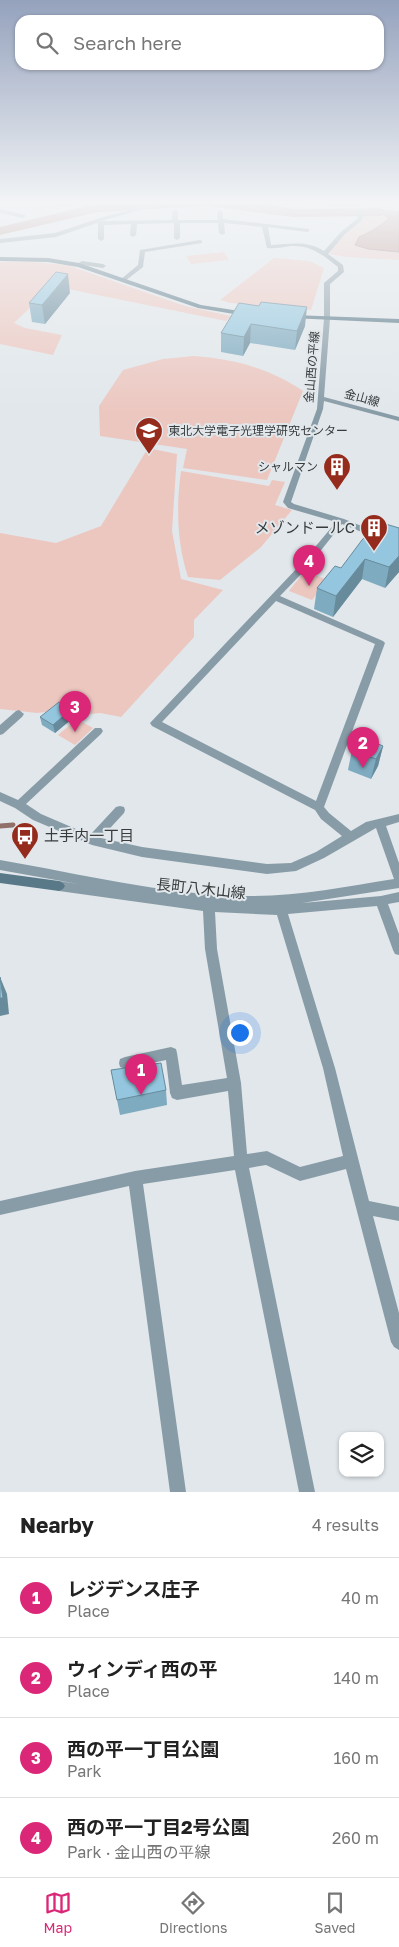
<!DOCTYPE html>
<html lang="en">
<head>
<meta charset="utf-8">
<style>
	body { margin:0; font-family:"Golos Text","Noto Sans JP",sans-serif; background:#f6f6f6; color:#222 }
	.controls { position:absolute; right:15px; bottom:15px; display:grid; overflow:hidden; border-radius:10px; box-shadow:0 1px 4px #0004 }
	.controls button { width:45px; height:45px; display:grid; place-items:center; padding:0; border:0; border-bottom:1px solid #e0e0e0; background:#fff; color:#222; font:25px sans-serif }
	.you { position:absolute; left:239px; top:1032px; width:18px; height:18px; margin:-12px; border:4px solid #fff; border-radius:50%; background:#1a73e8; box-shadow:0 0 0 8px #1a73e833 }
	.badge { display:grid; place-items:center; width:32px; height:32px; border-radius:50%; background:#db2777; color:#fff; font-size:16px; font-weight:700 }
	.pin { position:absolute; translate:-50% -41px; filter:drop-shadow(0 1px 2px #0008) }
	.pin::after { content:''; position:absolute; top:26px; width:18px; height:15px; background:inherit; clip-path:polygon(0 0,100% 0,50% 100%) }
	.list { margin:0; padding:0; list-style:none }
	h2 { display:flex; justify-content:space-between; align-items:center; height:65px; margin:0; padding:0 20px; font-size:21px }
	h2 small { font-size:16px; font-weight:400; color:#767676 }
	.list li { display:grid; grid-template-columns:32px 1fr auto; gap:15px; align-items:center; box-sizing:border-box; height:80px; padding:0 20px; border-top:1px solid #e0e0e0 }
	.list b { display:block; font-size:19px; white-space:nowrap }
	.list p { margin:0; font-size:16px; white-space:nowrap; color:#767676 }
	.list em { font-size:16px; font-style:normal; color:#767676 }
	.icon { flex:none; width:28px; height:28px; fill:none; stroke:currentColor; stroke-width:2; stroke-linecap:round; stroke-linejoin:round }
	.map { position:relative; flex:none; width:399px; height:1492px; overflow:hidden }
	.search { position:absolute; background:#fff; box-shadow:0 1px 4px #0004; left:15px; right:15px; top:15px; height:55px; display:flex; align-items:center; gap:12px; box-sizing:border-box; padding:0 18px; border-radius:15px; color:#767676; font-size:19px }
	.sheet { height:385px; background:#fff }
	nav { display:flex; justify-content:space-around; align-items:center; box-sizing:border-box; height:70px; border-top:1px solid #e0e0e0; background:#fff; font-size:14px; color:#767676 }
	nav a { display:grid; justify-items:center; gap:2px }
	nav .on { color:#db2777 }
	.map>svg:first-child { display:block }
	.green { fill:#ecc7c0 }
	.water { fill:#b8877d; stroke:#92706a }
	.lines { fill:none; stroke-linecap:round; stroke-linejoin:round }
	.stream { stroke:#92706a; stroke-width:5 }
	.river { fill:#b8877d; fill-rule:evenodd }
	.street { fill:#889ca7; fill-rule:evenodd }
	.secondary { fill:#5a7988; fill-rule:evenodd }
	.wall { fill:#7fabc0 }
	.shaded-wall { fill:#688b9c }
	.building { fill:#94c7df; stroke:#688b9c }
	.labels { text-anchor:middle; stroke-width:4; stroke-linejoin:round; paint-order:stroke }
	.far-street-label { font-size:12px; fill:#383b3c; stroke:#e1e7eb }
	.far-poi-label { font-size:12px; fill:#383b3c; stroke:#e1e7eb; text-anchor:start }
	.poi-label { font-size:15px; fill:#383b3c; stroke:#e1e7eb; text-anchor:end }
	.street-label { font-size:15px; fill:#383b3c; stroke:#e1e7eb }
</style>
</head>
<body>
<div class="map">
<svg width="399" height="1492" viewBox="0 0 399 1492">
	<rect width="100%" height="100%" fill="#e1e7eb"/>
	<g class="green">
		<path d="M50,204H113L0,230V227L80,208L82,205L35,209Z"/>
		<path d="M385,209L399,210V260L346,257L329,254C341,234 362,212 385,209Z"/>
		<path d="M224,252L229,260L191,264L186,256Z"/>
		<path d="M274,258L309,261L324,268L311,310L231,303L220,300Z"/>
		<path d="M0,262H33L67,265L185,306L231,316L226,321L53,286L14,323L25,328L62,335L53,355L0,344Z"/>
		<path d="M194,356C234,359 269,368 303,391L267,480L183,468L187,449L100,436L99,406L123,370L163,359Z"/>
		<path d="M148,448L177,454L172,531L181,579L223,590L194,620V637L121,717L100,713L72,716L54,711L37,713L0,709V533L56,543L101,526Z"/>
		<path d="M181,471L269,486L272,480L285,482L275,505L292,510L261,547L220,580L188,577C177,543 176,507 181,471Z"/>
		<path d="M312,574L328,580L312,600L289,591L301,576Z"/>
		<path d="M77,719L93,728L75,745L58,735Z"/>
	</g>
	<path class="water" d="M383,211L399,212V252L368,249L355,245L359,237C367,234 384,224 389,218L381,213Z"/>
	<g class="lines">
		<path class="stream" d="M0,826L13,825"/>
		<path class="river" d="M96,204H266L293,209L381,208L388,212L381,216L293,217L209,206L98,212L0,235V227Z"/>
		<g class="street">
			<path d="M152,204H162L101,221L172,220V211L175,209L178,211V220H218L217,212L220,210L223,212V219L309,229V231L307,232L268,227L271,245C290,244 307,240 324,251L341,232L357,219L359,214L358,209L363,208L365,214L361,221L345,234L328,254L343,265L344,272L330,284V318L324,397L399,417V421L324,401L323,409L291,502L294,504L344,519L399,541V547L342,524L306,569L280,596L383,641L385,643L324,807L329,813L351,831L366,822L399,814V822L386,826L399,863V888L302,903L381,896L399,892V902L388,904L399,934V955L395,954L393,950L377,906L288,914L335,1068L369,1201L399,1207V1221L373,1216L399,1313V1350L394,1347L391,1342L346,1169L300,1181L266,1165L249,1168L315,1492H299L235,1170L143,1184L186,1492H170L129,1186L0,1215V1201L135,1171L234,1156L228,1091L177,1100L172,1098L170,1093L166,1060L125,1069L120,1067L119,1063L120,1059L125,1057L171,1047L176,1049L177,1053L182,1085L227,1078L205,949L203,911L59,891L55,889L53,886L55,883L59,881L78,884L0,870V860C81,874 161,894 243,896C294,897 344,887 394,879L376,828L324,858L296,871L267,874L142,857L92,845L33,820L15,808L0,801V792L18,800L95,728H101L103,731L101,734L26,804L41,814L90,835L116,807L120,806L124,807L125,810L124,813L101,838L142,847L267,864L291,863L316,852L342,836L321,819L315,810L152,726L150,723L300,565L336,522L288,508L283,502L317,409L324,318V283L338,271V267C323,255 311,245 291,246C283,247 275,249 267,248L262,227L225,223H224L225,233L222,235L219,233L218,223H180V238L177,240L174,238V223L137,224L136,235L133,237L130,235L131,224L104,225V239L101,241L98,239V224L97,223L56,237L0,243V239L55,233L100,218ZM276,601L375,644L316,801L162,722ZM215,912L277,915L323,1068L343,1156L300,1167L267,1151L247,1154L241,1083L217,949Z"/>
			<path d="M302,204H362L360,206Z"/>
			<path d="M0,209L25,215L26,216L23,218L0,213Z"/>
			<path d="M200,240L202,241V243L145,252L143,267L125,281L120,280L138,265L140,250Z"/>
			<path d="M82,261L103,264L106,266L103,268L83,265L77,266V264Z"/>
			<path d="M19,710L24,714L22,717L3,734L0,735V725L16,711Z"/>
		</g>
		<g class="secondary">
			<path d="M0,257L48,258L79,263L201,305L246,312L249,314L246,316L198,308L78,267L48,262L0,261Z"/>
			<path d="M293,315L399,319V323L291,318V316Z"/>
			<path d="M0,873L59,881L63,883L65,886L63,889L59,891L0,883Z"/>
		</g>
	</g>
	<g class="wall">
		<path d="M70,293L45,324L32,322L29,303Z"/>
		<path d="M239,303L305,326L295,350L250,343L243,356L221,352V333Z"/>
		<path d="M399,528V572L385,588L362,579L333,617L314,609L317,588L341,568Z"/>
		<path d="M71,709L73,718L55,733L42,725L40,717Z"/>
		<path d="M383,746L378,766L371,779L348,770L352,750Z"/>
		<path d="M111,1070L166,1090L167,1105L120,1115Z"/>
	</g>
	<g class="shaded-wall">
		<path d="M68,274L70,293L45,324L42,305Z"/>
		<path d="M307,307L305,326L295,350L297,331Z"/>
		<path d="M251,324L250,343L243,356L244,337Z"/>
		<path d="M399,556V572L385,588L389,567Z"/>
		<path d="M365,559L362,579L333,617L336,596Z"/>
		<path d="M71,709L73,718L55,733L53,725Z"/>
		<path d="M383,746L378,766L371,779L376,759Z"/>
		<path d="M0,977L7,994L9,1014L0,1016Z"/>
	</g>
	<g class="building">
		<path d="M56,272L68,274L42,305L29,303Z"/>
		<path d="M261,302L307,307L297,331L251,324L244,337L221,333L239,303L259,306Z"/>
		<path d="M379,522L399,528V556L389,567L365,559L336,596L317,588L335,566L341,568L362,540Z"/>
		<path d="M59,702L71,709L53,725L40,717Z"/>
		<path d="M358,736L383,746L376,759L352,750Z"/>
		<path d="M0,977L3,998H0Z"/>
		<path d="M161,1063L166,1090L117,1100L111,1070Z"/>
	</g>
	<linearGradient id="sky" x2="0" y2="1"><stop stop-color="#95a2bd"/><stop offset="0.49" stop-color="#f2f4f6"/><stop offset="1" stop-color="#f2f4f6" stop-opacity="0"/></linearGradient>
	<rect width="399" height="413" fill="url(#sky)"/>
	<defs>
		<symbol id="university-pin" viewBox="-11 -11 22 30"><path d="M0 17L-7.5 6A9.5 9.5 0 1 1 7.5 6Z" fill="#952b1c" stroke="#e1e7eb"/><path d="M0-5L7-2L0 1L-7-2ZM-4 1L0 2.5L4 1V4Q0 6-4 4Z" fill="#fff"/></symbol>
		<symbol id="building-pin" viewBox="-11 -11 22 30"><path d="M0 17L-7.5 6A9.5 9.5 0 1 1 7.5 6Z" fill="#952b1c" stroke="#e1e7eb"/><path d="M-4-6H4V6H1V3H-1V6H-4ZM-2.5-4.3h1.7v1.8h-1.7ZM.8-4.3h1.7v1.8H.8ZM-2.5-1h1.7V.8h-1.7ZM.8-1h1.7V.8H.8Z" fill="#fff"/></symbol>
		<symbol id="bus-pin" viewBox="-11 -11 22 30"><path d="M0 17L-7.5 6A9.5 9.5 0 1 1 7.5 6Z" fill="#952b1c" stroke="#e1e7eb"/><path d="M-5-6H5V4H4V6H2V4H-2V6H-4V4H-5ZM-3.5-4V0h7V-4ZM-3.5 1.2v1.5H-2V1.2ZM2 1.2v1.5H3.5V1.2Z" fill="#fff"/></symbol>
	</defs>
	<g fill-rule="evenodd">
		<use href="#university-pin" x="133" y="415" width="32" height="43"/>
		<use href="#building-pin" x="321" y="451" width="32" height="43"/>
		<use href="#building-pin" x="358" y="512" width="32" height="43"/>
		<use href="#bus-pin" x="9" y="820" width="32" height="43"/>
	</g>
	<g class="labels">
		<g class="far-street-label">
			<text transform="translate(312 367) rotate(-85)" y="4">金山西の平線</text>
			<text transform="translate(362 398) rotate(15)" y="4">金山線</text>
		</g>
		<g class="far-poi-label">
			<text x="168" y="435">東北大学電子光理学研究センター</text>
			<text x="318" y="471" text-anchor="end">シャルマン</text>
		</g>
		<g class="poi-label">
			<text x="355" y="533">メゾンドールC</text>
			<text x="44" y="841" text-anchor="start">土手内一丁目</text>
		</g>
		<g class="street-label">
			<text transform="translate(201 889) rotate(6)" y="5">長町八木山線</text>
		</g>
	</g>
</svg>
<div class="controls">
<button><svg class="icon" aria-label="layers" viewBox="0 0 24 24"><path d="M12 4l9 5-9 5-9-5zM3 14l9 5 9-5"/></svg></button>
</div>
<div class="you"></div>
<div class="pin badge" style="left:141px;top:1095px">1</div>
<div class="pin badge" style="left:363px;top:768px">2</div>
<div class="pin badge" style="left:75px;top:732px">3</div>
<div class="pin badge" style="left:309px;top:586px">4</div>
<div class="search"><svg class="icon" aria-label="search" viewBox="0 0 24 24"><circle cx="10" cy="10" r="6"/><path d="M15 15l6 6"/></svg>Search here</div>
</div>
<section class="sheet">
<h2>Nearby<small>4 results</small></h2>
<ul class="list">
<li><span class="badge">1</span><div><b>レジデンス庄子</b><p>Place</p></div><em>40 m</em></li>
<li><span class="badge">2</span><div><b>ウィンディ西の平</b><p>Place</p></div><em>140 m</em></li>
<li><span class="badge">3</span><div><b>西の平一丁目公園</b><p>Park</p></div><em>160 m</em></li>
<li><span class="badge">4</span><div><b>西の平一丁目2号公園</b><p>Park · 金山西の平線</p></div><em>260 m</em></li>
</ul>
</section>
<nav>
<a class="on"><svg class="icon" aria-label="map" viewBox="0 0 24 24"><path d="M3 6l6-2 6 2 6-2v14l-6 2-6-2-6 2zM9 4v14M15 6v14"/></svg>Map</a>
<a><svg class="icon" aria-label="directions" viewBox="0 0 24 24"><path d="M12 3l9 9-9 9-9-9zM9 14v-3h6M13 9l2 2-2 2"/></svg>Directions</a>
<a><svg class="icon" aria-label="saved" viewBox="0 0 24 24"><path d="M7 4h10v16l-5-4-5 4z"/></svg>Saved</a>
</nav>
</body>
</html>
